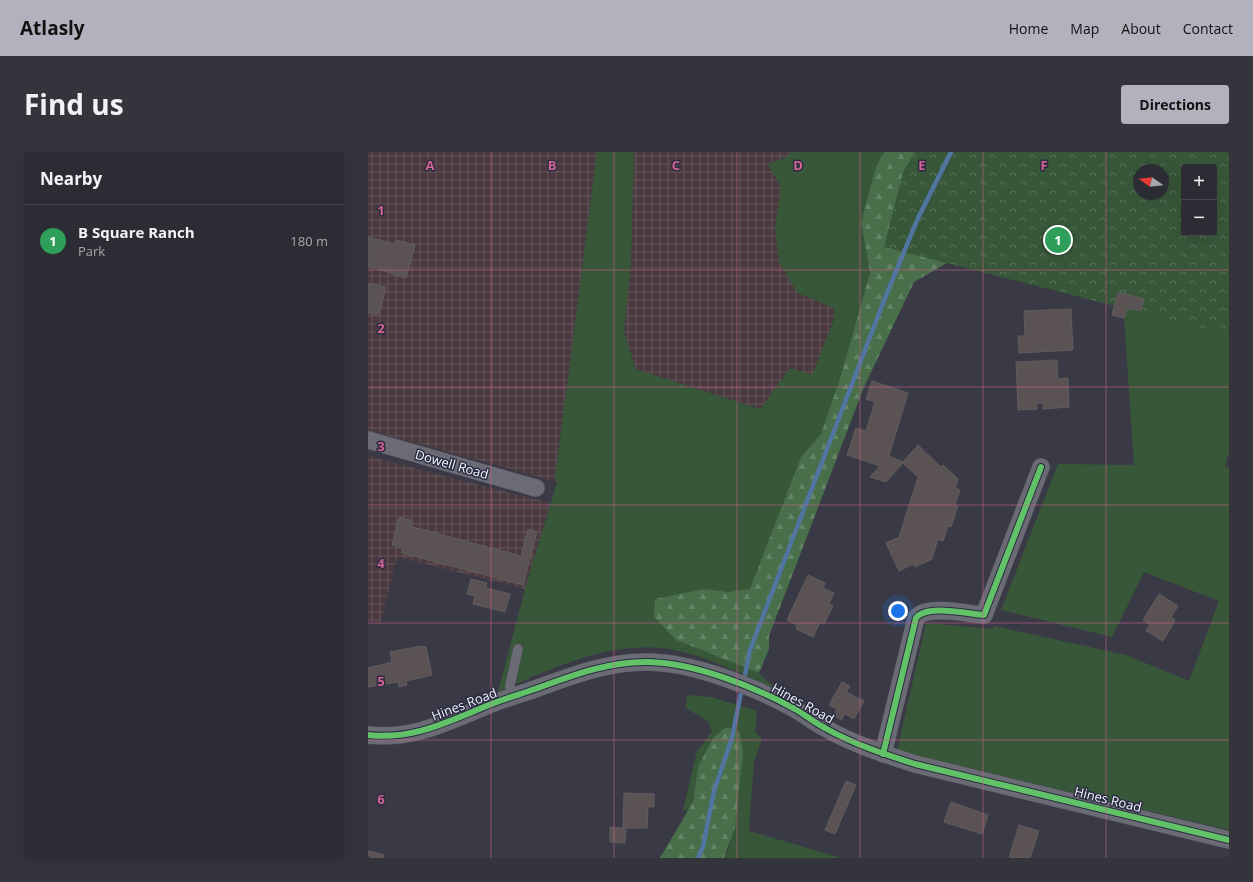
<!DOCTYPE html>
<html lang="en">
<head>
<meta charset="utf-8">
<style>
	body { margin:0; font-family:"Open Sans",sans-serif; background:#34343d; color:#f1f3f6 }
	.controls { position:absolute; right:12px; top:12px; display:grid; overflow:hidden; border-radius:4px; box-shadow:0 4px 16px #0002 }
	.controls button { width:36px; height:36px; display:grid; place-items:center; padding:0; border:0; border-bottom:1px solid #484850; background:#2c2c35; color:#f1f3f6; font:20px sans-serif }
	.compass { position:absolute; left:765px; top:12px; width:36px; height:36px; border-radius:50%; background:#2c2c35; box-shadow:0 4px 16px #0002; rotate:284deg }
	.you { position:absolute; left:530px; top:459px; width:14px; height:14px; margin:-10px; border:3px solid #fff; border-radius:50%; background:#1a73e8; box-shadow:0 0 0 6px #1a73e833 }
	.badge { display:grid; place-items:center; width:26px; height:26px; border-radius:50%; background:#b2b2be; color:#fff; font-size:13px; font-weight:700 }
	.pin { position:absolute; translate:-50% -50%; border:2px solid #fff; box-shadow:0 1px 4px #0006 }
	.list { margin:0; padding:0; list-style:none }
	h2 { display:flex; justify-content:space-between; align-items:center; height:52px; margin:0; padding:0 16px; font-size:17px }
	h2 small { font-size:13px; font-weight:400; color:#a6a7ad }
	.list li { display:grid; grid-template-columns:26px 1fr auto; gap:12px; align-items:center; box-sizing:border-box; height:72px; padding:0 16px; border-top:1px solid #484850 }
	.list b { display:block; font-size:15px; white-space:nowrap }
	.list p { margin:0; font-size:13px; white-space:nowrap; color:#a6a7ad }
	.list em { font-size:13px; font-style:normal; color:#a6a7ad }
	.map { position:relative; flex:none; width:861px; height:706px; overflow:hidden; border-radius:4px }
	header { display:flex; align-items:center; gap:24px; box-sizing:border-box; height:56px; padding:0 20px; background:#b2b2be; color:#111 }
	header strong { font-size:19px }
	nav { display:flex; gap:22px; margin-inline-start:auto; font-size:14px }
	.intro { display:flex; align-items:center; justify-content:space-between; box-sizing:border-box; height:96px; padding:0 24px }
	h1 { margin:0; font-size:28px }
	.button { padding:10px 18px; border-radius:4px; background:#b2b2be; color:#111; font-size:14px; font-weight:700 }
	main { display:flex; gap:24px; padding:0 24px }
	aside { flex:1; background:#2c2c35; border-radius:4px; box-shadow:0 4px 16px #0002 }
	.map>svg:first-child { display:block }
	.industrial { fill:url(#industrial-grid) }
	.grass { fill:#385739 }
	.forest { fill:url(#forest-firs) }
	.park { fill:url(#park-crowns); fill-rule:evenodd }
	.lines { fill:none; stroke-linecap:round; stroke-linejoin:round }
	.stream { stroke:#5075a0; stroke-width:4.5 }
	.building { fill:#5b5353; stroke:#605c5f }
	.lane-casing { stroke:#585863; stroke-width:10 }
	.street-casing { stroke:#585863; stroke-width:18 }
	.lane { stroke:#6b6b76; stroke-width:9 }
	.street { stroke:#6b6b76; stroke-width:17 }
	.cycleway-casing { stroke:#2b2b41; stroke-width:8 }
	.cycleway { stroke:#61c268; stroke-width:6 }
	.grid { fill:none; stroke:#d36494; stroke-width:1; stroke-opacity:0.55 }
	.labels { text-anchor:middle; stroke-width:3; stroke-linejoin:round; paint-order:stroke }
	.street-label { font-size:13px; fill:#f2f2fe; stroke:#2b2b41 }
	.grid-label { font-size:13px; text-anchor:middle; font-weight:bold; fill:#d36494; stroke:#2b2b41; stroke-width:3; stroke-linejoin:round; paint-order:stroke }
</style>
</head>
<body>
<header>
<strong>Atlasly</strong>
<nav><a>Home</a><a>Map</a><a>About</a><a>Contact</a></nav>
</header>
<div class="intro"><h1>Find us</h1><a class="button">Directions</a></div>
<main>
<aside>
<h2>Nearby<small></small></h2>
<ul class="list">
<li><span class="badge" style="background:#2e9e5b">1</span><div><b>B Square Ranch</b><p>Park</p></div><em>180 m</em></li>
</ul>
</aside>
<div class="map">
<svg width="861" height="706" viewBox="0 0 861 706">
	<defs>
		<pattern id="industrial-grid" width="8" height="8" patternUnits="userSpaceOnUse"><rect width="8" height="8" fill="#4a393f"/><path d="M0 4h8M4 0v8" fill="none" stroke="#65565c"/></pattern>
		<pattern id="forest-firs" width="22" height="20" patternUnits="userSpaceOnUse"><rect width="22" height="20" fill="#486f4a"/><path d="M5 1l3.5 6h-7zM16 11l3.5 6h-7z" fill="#638465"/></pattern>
		<pattern id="park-crowns" width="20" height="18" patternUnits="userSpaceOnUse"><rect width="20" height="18" fill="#385739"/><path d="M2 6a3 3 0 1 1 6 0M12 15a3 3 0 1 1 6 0" fill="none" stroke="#557057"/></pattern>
	</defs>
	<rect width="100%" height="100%" fill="#3a3a47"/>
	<g class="industrial">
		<path d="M0,0H229L187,325L189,330L0,278Z"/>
		<path d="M266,0H422L420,5L399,12L413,34L407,78L429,141L466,156V167L444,224L422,216L393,257L268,217L256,179L263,113Z"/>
		<path d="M0,304L182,351L157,437L29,405L12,472L0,469Z"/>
	</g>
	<g class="grass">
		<path d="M229,0H266L263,113L256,179L268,217L392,257L422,216L444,223L466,167V156L429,141L411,110L407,78L413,34L399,12L420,5L422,0H516L508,15L493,70L502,121L473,223L453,282L433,305L382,438L361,440L336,437L308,488L391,521L400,530L412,538L409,539C401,536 395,531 388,528C364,517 338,506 314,500C254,483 184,516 130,540L157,437L189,330L187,326Z"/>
		<path d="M759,156L861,168V300L857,315L861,316V678L529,599L558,471L625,477L626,474L758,503L821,529L851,449L776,420L744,485L633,458L690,312L766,313L756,166Z"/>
		<path d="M319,543L343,545L389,559L387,580L394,587L386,609L381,679L474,706H356L361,696L375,600L330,615L325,650L320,659L315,658L329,599L344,580L341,570L318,556Z"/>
	</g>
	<g class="forest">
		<path d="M516,0H607L598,100L546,130L496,235L401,484V497L391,521L308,488L286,465L287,447L336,437L361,440L382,437L433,305L453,282L473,223L502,121L493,70L508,15Z"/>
		<path d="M358,575L372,581L375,600L367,675L356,706H292L325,650L330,615L345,586Z"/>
	</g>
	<path class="park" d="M547,0H861V183L516,95L535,20ZM816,15H846V81H816ZM771,18H795V42H771Z"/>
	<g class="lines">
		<g class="stream">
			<path d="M376,528L382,498L515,151L550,66L583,0"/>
			<path d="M330,706L335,695L346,639L364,586L374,536"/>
		</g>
	</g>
	<g class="building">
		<path d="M0,85L27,92L28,88L47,93L38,126L0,114Z"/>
		<path d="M0,131L18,135L11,163L0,161Z"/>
		<path d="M750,140L776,147L773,159L759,156L756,166L744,163Z"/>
		<path d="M703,157L705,198L651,201L650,184H657L656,159Z"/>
		<path d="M689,208L690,227L700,226L701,255L675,257V251H669V257L650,258L648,210Z"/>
		<path d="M504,229L540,241L521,304L535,310L550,293L573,315L575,313L590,327L587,336L592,338L587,353L590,354L583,375L580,374L575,389L570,387L564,407L547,415L545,412L531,419L518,391L531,385L550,325L535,311L518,330L502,325L512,314L479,303L488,276L498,279L507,250L498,247Z"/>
		<path d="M31,365L42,368L45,375L153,404L160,377L169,380L155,433L34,401L35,396L24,393Z"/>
		<path d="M440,423L457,431L455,436L466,441L461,452L465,454L456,472L452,470L445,485L428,477L429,473L419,468Z"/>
		<path d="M103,427L119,431L118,436L142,442L137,460L105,452L107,444L99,442Z"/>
		<path d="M791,442L810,454L803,465L807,468L804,474L795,489L778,479L782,473L775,468Z"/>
		<path d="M53,494L58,495L64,523L38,529L39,533L31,535L30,530L0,535V516L24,510L22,500Z"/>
		<path d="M474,530L482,534L478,540L496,549L486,567L477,562L473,568L466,563L469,557L461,553Z"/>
		<path d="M478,629L488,633L467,682L457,678Z"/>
		<path d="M256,641L286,642V655H280L279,676H258L257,691L242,690V675L255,676Z"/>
		<path d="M583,650L620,663L614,682L576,670Z"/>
		<path d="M651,673L671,679L662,706H641Z"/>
		<path d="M0,699L16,703L15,706H0Z"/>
	</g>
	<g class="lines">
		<defs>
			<path id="lane" d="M143,546L142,533L150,497"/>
			<g id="street">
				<path d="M0,288L168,336"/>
				<path d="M0,583C43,588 77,571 116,555C132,548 150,543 167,537C203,524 241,509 281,510C327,511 387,535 427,557C437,563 447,571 457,576C485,592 516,602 547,612L861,688"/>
				<path d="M515,602L548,466C559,452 599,462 616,463L673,315"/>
			</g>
		</defs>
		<use href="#lane" class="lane-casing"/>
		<use href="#street" class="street-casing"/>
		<use href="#lane" class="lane"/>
		<use href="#street" class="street"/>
		<defs>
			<g id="cycleway">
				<path d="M0,583C43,588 77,571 116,555C132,548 150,543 167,537C203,524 241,509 281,510C327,511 387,535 427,557C437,563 447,571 457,576C485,592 516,602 547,612L861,688"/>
				<path d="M515,602L548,466C559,452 599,462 616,463L673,315"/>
			</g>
		</defs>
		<use href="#cycleway" class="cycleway-casing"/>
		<use href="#cycleway" class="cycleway"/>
	</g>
	<path class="grid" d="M123,0V706M246,0V706M369,0V706M492,0V706M615,0V706M738,0V706M0,118H861M0,235H861M0,353H861M0,471H861M0,588H861"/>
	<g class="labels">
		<g class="street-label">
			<text transform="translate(84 312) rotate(16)" y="5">Dowell Road</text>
			<text transform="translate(435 551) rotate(29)" y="5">Hines Road</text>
			<text transform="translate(96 552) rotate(-21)" y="5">Hines Road</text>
			<text transform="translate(740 647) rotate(14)" y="5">Hines Road</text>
		</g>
	</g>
	<g class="grid-label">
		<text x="62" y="18">A</text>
		<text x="184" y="18">B</text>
		<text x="308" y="18">C</text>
		<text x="430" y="18">D</text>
		<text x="554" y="18">E</text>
		<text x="676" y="18">F</text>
		<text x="13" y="63">1</text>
		<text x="13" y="181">2</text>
		<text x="13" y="299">3</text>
		<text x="13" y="416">4</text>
		<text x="13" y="534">5</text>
		<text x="13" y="652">6</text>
	</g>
</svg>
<div class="controls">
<button>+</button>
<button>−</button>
</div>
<svg class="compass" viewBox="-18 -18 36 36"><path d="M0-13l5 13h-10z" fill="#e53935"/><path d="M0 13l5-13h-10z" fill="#a6a7ad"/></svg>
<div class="you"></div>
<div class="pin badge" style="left:690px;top:88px;background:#2e9e5b">1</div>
</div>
</main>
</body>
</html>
